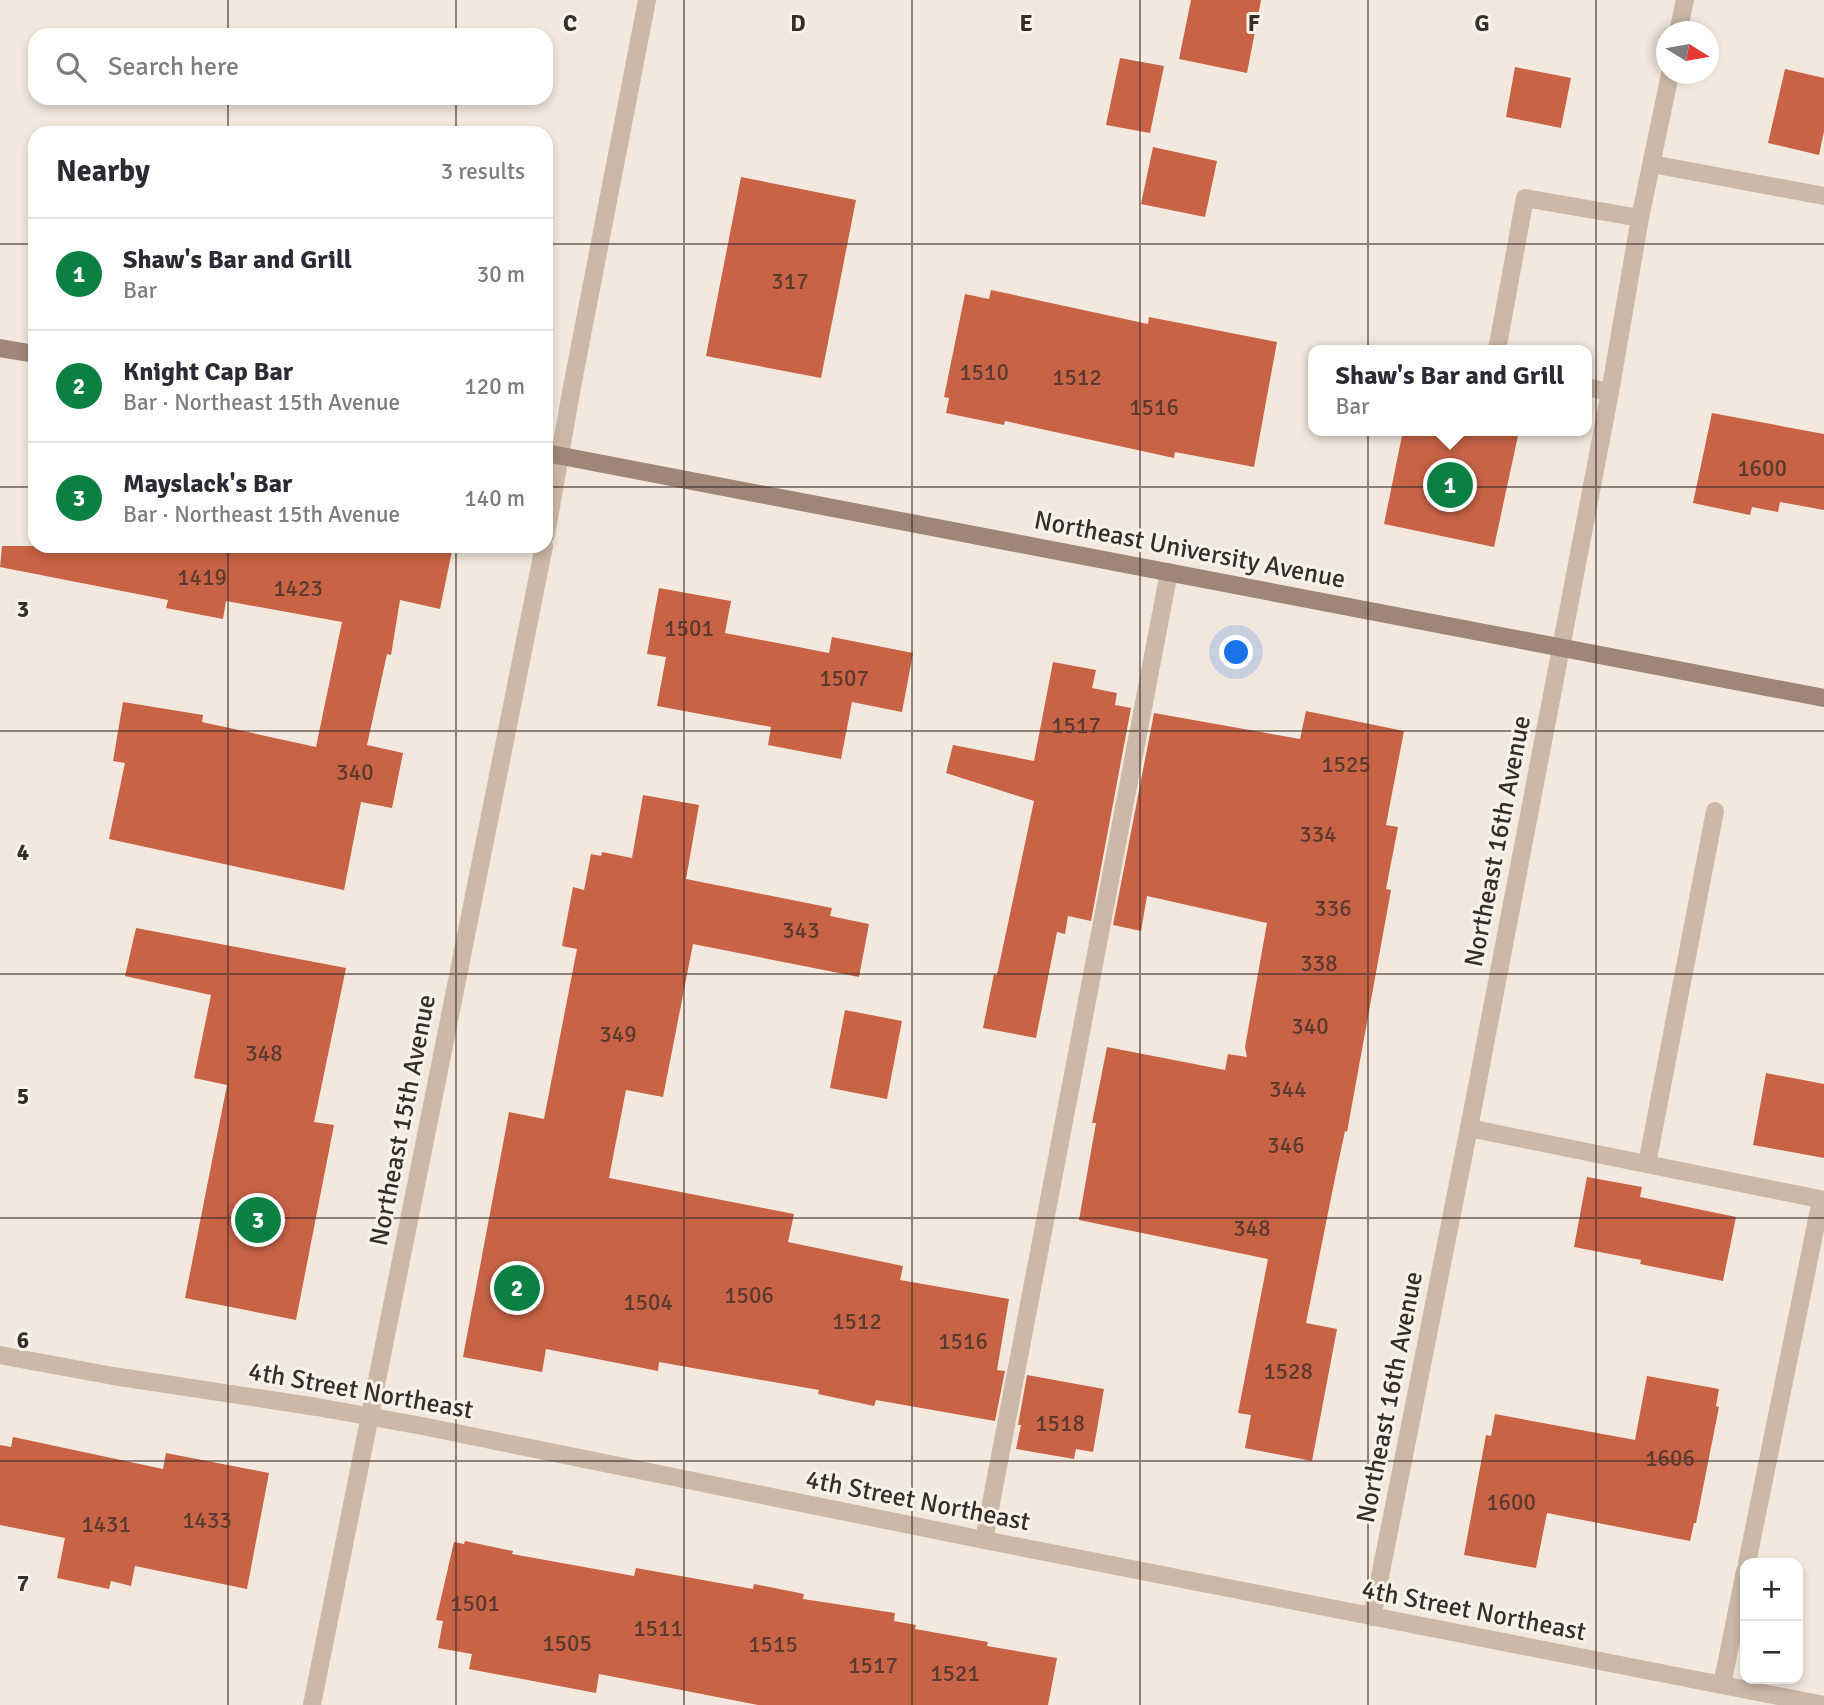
<!DOCTYPE html>
<html lang="en">
<head>
<meta charset="utf-8">
<style>
	body { margin:0; font-family:Signika,sans-serif; background:#f2f2f3; color:#2b2b33 }
	.controls { position:absolute; right:21px; bottom:21px; display:grid; overflow:hidden; border-radius:14px; box-shadow:0 4px 10px #0003 }
	.controls button { width:63px; height:63px; display:grid; place-items:center; padding:0; border:0; border-bottom:2px solid #e1e1e2; background:#fff; color:#2b2b33; font:35px sans-serif }
	.compass { position:absolute; left:1656px; top:21px; width:63px; height:63px; border-radius:50%; background:#fff; box-shadow:0 4px 10px #0003; rotate:101deg }
	.you { position:absolute; left:1237px; top:653px; width:24px; height:24px; margin:-18px; border:5px solid #fff; border-radius:50%; background:#1a73e8; box-shadow:0 0 0 10px #1a73e833 }
	.badge { display:grid; place-items:center; width:46px; height:46px; border-radius:50%; background:#0b8043; color:#fff; font-size:23px; font-weight:700 }
	.pin { position:absolute; translate:-50% -50%; border:4px solid #fff; box-shadow:0 2px 7px #0006 }
	.popup { position:absolute; left:1308px; top:345px; width:284px; height:91px; box-sizing:border-box; display:grid; place-content:center; border-radius:14px; background:#fff; filter:drop-shadow(0 2px 5px #0005); font-size:23px; white-space:nowrap; color:#7c7c81 }
	.popup b { font-size:26px; color:#2b2b33 }
	.popup::after { content:''; position:absolute; left:50%; top:100%; margin-left:-14px; border:14px solid transparent; border-top-color:#fff }
	.list { margin:0; padding:0; list-style:none }
	h2 { display:flex; justify-content:space-between; align-items:center; height:91px; margin:0; padding:0 28px; font-size:30px }
	h2 small { font-size:23px; font-weight:400; color:#7c7c81 }
	.list li { display:grid; grid-template-columns:46px 1fr auto; gap:21px; align-items:center; box-sizing:border-box; height:112px; padding:0 28px; border-top:2px solid #e1e1e2 }
	.list b { display:block; font-size:26px; white-space:nowrap }
	.list p { margin:0; font-size:23px; white-space:nowrap; color:#7c7c81 }
	.list em { font-size:23px; font-style:normal; color:#7c7c81 }
	.icon { flex:none; width:38px; height:38px; fill:none; stroke:currentColor; stroke-width:2; stroke-linecap:round; stroke-linejoin:round }
	.map { position:relative; flex:none; width:1824px; height:1705px; overflow:hidden }
	.search { position:absolute; background:#fff; box-shadow:0 4px 10px #0003; left:28px; top:28px; width:525px; height:77px; display:flex; align-items:center; gap:18px; box-sizing:border-box; padding:0 24px; border-radius:21px; color:#7c7c81; font-size:26px }
	.panel { position:absolute; background:#fff; box-shadow:0 4px 10px #0003; left:28px; top:126px; width:525px; height:427px; border-radius:21px }
	.map>svg:first-child { display:block }
	.building { fill:#c86346 }
	.lines { fill:none; stroke-linecap:round; stroke-linejoin:round }
	.lane { stroke:#cbb8a8; stroke-width:18 }
	.street { stroke:#cbb8a8; stroke-width:18 }
	.secondary { stroke:#9f8679; stroke-width:18 }
	.grid { fill:none; stroke:#382d29; stroke-width:2; stroke-opacity:0.55 }
	.labels { text-anchor:middle; stroke-width:6; stroke-linejoin:round; paint-order:stroke }
	.number-label { font-size:23px; fill:#5c3a30 }
	.street-label { font-size:26px; fill:#382d29; stroke:#faf2e9 }
	.grid-label { font-size:23px; text-anchor:middle; font-weight:bold; fill:#382d29; stroke:#faf2e9; stroke-width:6; stroke-linejoin:round; paint-order:stroke }
</style>
</head>
<body>
<div class="map">
<svg width="1824" height="1705" viewBox="0 0 1824 1705">
	<rect width="100%" height="100%" fill="#f3e8dd"/>
	<g class="building">
		<path d="M1191,0H1261L1247,73L1179,59Z"/>
		<path d="M1120,58L1164,66L1150,133L1106,125Z"/>
		<path d="M1515,67L1571,78L1561,128L1506,117Z"/>
		<path d="M1785,69L1824,78V131L1819,155L1768,143Z"/>
		<path d="M1153,147L1217,161L1205,217L1141,204Z"/>
		<path d="M741,177L856,200L821,378L706,356Z"/>
		<path d="M991,290L1148,324L1149,317L1277,342L1254,467L1175,452L1174,458L1005,421L1004,425L946,413L949,398L944,397L965,294L989,299Z"/>
		<path d="M1712,413L1824,434V510L1780,502L1778,512L1752,507L1750,515L1693,503Z"/>
		<path d="M1403,431H1519L1494,547L1384,524Z"/>
		<path d="M2,546H453L440,609L400,600L391,655L387,654L367,745L403,753L392,808L361,802L344,890L109,839L125,763L113,761L123,702L203,715L202,722L316,747L342,622L226,601L223,619L166,608L168,600L0,567Z"/>
		<path d="M659,588L731,601L725,633L829,653L832,637L913,653L902,712L852,702L841,759L768,745L771,727L657,706L666,657L647,654Z"/>
		<path d="M1053,662L1096,670L1092,688L1117,693L1115,705L1131,708L1091,921L1068,916L1065,934L1057,932L1036,1038L983,1028L994,974L997,975L1034,801L946,773L953,745L1034,761Z"/>
		<path d="M1306,711L1404,731L1386,825L1398,827L1386,889L1391,890L1347,1132L1345,1131L1335,1178L1306,1323L1337,1329L1312,1461L1245,1448L1251,1415L1238,1413L1268,1259L1079,1220L1096,1123H1092L1107,1047L1225,1070L1228,1054L1247,1057L1245,1047L1267,923L1147,896L1141,931L1113,925L1154,713L1300,739Z"/>
		<path d="M643,795L699,805L686,879L832,908L830,916L869,924L859,977L693,944L663,1097L626,1090L609,1178L794,1214L788,1242L903,1266L900,1280L1009,1299L997,1370L1005,1371L995,1421L876,1400L874,1406L818,1394L819,1390L659,1362L658,1371L546,1349L542,1372L463,1357L509,1112L544,1119L577,949L562,946L573,887L584,890L591,854L601,856L602,852L632,858Z"/>
		<path d="M136,928L346,968L314,1122L334,1125L296,1320L185,1298L227,1085L194,1078L211,995L125,976Z"/>
		<path d="M845,1010L902,1021L887,1099L830,1088Z"/>
		<path d="M1766,1073L1824,1084V1158L1753,1145Z"/>
		<path d="M1587,1177L1642,1187L1640,1197L1736,1217L1723,1281L1640,1264L1641,1260L1574,1247Z"/>
		<path d="M1027,1375L1104,1389L1093,1452L1076,1449L1074,1459L1016,1449L1021,1425H1018Z"/>
		<path d="M1647,1376L1719,1389L1716,1406L1719,1407L1696,1523H1694L1690,1541L1547,1513L1536,1568L1464,1555L1486,1435L1491,1436L1495,1414L1635,1440Z"/>
		<path d="M13,1437L163,1469L166,1453L269,1473L247,1589L135,1566L131,1586L111,1581L109,1589L57,1578L65,1538L0,1525V1445L11,1447Z"/>
		<path d="M465,1541L513,1551L512,1554L634,1576L636,1568L753,1589L754,1584L804,1594L803,1599L895,1613L894,1621L916,1625L915,1629L988,1642L987,1646L1057,1658L1048,1705H758L599,1674L596,1693L469,1669L472,1654L438,1648L443,1621L436,1620L454,1542L464,1544Z"/>
	</g>
	<g class="lines">
		<g class="lane">
			<path d="M1652,164L1824,196"/>
			<path d="M1497,350L1525,198L1640,218"/>
			<path d="M1586,387L1610,392"/>
			<path d="M1469,1128L1824,1200"/>
			<path d="M1647,1164L1715,811"/>
			<path d="M984,1540L1169,572"/>
			<path d="M1747,1563L1821,1200"/>
			<path d="M1722,1685L1745,1571"/>
		</g>
		<g class="street">
			<path d="M1678,32L1685,0"/>
			<path d="M546,535L571,392L647,0"/>
			<path d="M0,1355L113,1376L317,1407L422,1426L984,1540L1824,1705"/>
			<path d="M1372,1617L1469,1128L1610,392L1640,218L1670,74"/>
			<path d="M312,1705L544,546"/>
		</g>
		<g class="secondary">
			<path d="M0,348L35,354"/>
			<path d="M546,453L1824,698"/>
		</g>
	</g>
	<path class="grid" d="M228,0V35M456,0V35M684,0V1705M912,0V1705M1140,0V1705M1368,0V1705M1596,0V1705M228,98V133M456,98V133M0,244H35M546,244H1824M0,487H35M546,487H1824M228,546V1705M456,546V1705M0,731H1824M0,974H1824M0,1218H1824M0,1461H1824"/>
	<g class="labels">
		<g class="number-label">
			<text x="790" y="289">317</text>
			<text x="984" y="380">1510</text>
			<text x="1077" y="385">1512</text>
			<text x="1154" y="415">1516</text>
			<text x="1762" y="476">1600</text>
			<text x="202" y="585">1419</text>
			<text x="298" y="596">1423</text>
			<text x="689" y="636">1501</text>
			<text x="844" y="686">1507</text>
			<text x="1076" y="733">1517</text>
			<text x="1346" y="772">1525</text>
			<text x="355" y="780">340</text>
			<text x="1318" y="842">334</text>
			<text x="1333" y="916">336</text>
			<text x="801" y="938">343</text>
			<text x="1319" y="971">338</text>
			<text x="1310" y="1034">340</text>
			<text x="618" y="1042">349</text>
			<text x="264" y="1061">348</text>
			<text x="1288" y="1097">344</text>
			<text x="1286" y="1153">346</text>
			<text x="1252" y="1236">348</text>
			<text x="749" y="1303">1506</text>
			<text x="648" y="1310">1504</text>
			<text x="857" y="1329">1512</text>
			<text x="963" y="1349">1516</text>
			<text x="1288" y="1379">1528</text>
			<text x="1060" y="1431">1518</text>
			<text x="1670" y="1466">1606</text>
			<text x="1511" y="1510">1600</text>
			<text x="207" y="1528">1433</text>
			<text x="106" y="1532">1431</text>
			<text x="475" y="1611">1501</text>
			<text x="658" y="1636">1511</text>
			<text x="567" y="1651">1505</text>
			<text x="773" y="1652">1515</text>
			<text x="873" y="1673">1517</text>
			<text x="955" y="1681">1521</text>
		</g>
		<g class="street-label">
			<text transform="translate(1190 549) rotate(11)" y="9">Northeast University Avenue</text>
			<text transform="translate(1497 841) rotate(-79)" y="9">Northeast 16th Avenue</text>
			<text transform="translate(402 1120) rotate(-79)" y="9">Northeast 15th Avenue</text>
			<text transform="translate(361 1390) rotate(10)" y="9">4th Street Northeast</text>
			<text transform="translate(1389 1397) rotate(-79)" y="9">Northeast 16th Avenue</text>
			<text transform="translate(918 1500) rotate(11)" y="9">4th Street Northeast</text>
			<text transform="translate(1474 1610) rotate(11)" y="9">4th Street Northeast</text>
		</g>
	</g>
	<g class="grid-label">
		<text x="570" y="31">C</text>
		<text x="798" y="31">D</text>
		<text x="1026" y="31">E</text>
		<text x="1254" y="31">F</text>
		<text x="1482" y="31">G</text>
		<text x="23" y="617">3</text>
		<text x="23" y="860">4</text>
		<text x="23" y="1104">5</text>
		<text x="23" y="1348">6</text>
		<text x="23" y="1591">7</text>
	</g>
</svg>
<div class="controls">
<button>+</button>
<button>−</button>
</div>
<svg class="compass" viewBox="-18 -18 36 36"><path d="M0-13l5 13h-10z" fill="#e53935"/><path d="M0 13l5-13h-10z" fill="#7c7c81"/></svg>
<div class="you"></div>
<div class="pin badge" style="left:1450px;top:485px">1</div>
<div class="popup"><b>Shaw's Bar and Grill</b>Bar</div>
<div class="pin badge" style="left:517px;top:1288px">2</div>
<div class="pin badge" style="left:258px;top:1220px">3</div>
<div class="search"><svg class="icon" aria-label="search" viewBox="0 0 24 24"><circle cx="10" cy="10" r="6"/><path d="M15 15l6 6"/></svg>Search here</div>
<section class="panel">
<h2>Nearby<small>3 results</small></h2>
<ul class="list">
<li><span class="badge">1</span><div><b>Shaw's Bar and Grill</b><p>Bar</p></div><em>30 m</em></li>
<li><span class="badge">2</span><div><b>Knight Cap Bar</b><p>Bar · Northeast 15th Avenue</p></div><em>120 m</em></li>
<li><span class="badge">3</span><div><b>Mayslack's Bar</b><p>Bar · Northeast 15th Avenue</p></div><em>140 m</em></li>
</ul>
</section>
</div>
</body>
</html>
